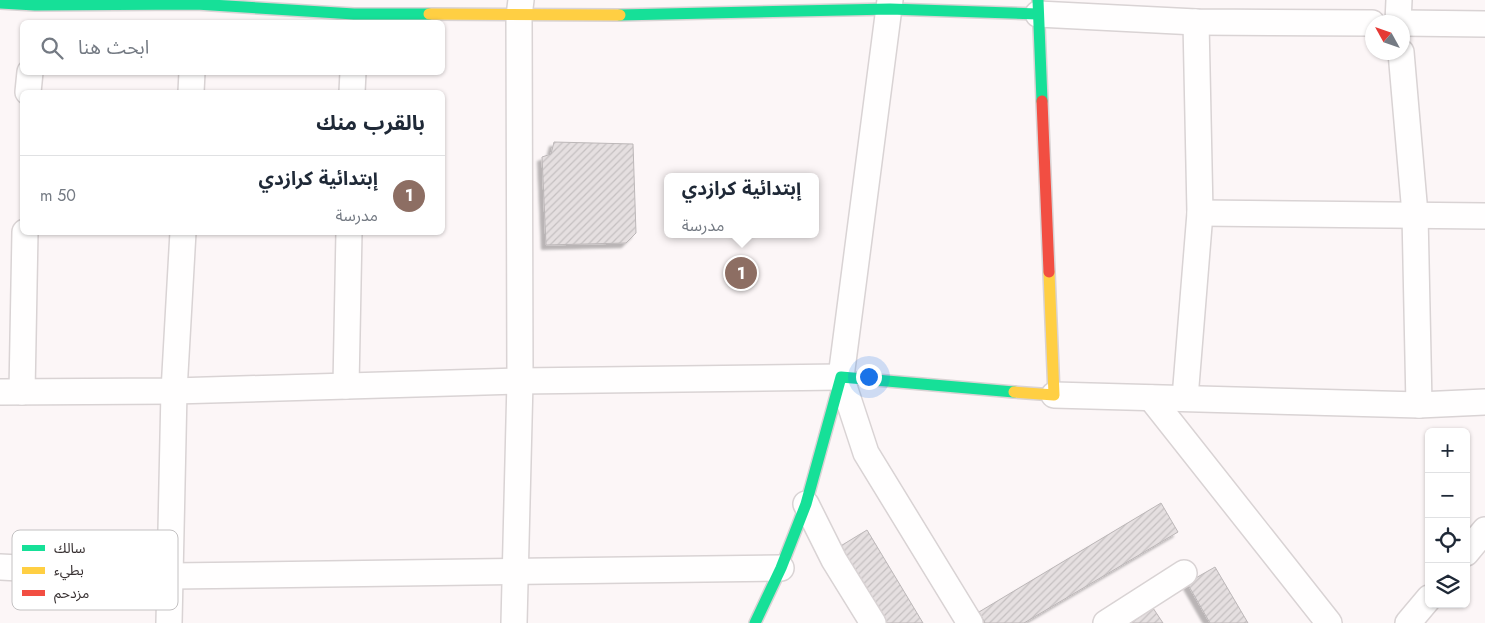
<!DOCTYPE html>
<html lang="ar">
<head>
<meta charset="utf-8">
<style>
	body { margin:0; font-family:Jost,"Noto Sans Arabic",sans-serif; background:#f2f2f3; color:#1f2937; direction:rtl }
	.controls { position:absolute; right:15px; bottom:15px; display:grid; overflow:hidden; border-radius:8px; box-shadow:0 1px 4px #0004 }
	.controls button { width:45px; height:45px; display:grid; place-items:center; padding:0; border:0; border-bottom:1px solid #e0e1e3; background:#fff; color:#1f2937; font:25px sans-serif }
	.compass { position:absolute; left:1365px; top:15px; width:45px; height:45px; border-radius:50%; background:#fff; box-shadow:0 1px 4px #0004; rotate:310deg }
	.you { position:absolute; left:868px; top:376px; width:18px; height:18px; margin:-12px; border:4px solid #fff; border-radius:50%; background:#1a73e8; box-shadow:0 0 0 8px #1a73e833 }
	.badge { display:grid; place-items:center; width:32px; height:32px; border-radius:50%; background:#7d7677; color:#fff; font-size:16px; font-weight:700 }
	.pin { position:absolute; translate:-50% -50%; border:2px solid #fff; box-shadow:0 1px 5px #0006 }
	.popup { position:absolute; left:664px; top:173px; width:155px; height:65px; box-sizing:border-box; display:grid; place-content:center; border-radius:8px; background:#fff; filter:drop-shadow(0 1px 4px #0005); font-size:16px; white-space:nowrap; color:#747a83 }
	.popup b { font-size:19px; color:#1f2937 }
	.popup::after { content:''; position:absolute; left:50%; top:100%; margin-left:-10px; border:10px solid transparent; border-top-color:#fff }
	.list { margin:0; padding:0; list-style:none }
	h2 { display:flex; justify-content:space-between; align-items:center; height:65px; margin:0; padding:0 20px; font-size:21px }
	h2 small { font-size:16px; font-weight:400; color:#747a83 }
	.list li { display:grid; grid-template-columns:32px 1fr auto; gap:15px; align-items:center; box-sizing:border-box; height:80px; padding:0 20px; border-top:1px solid #e0e1e3 }
	.list b { display:block; font-size:19px; white-space:nowrap }
	.list p { margin:0; font-size:16px; white-space:nowrap; color:#747a83 }
	.list em { font-size:16px; font-style:normal; color:#747a83 }
	.icon { flex:none; width:28px; height:28px; fill:none; stroke:currentColor; stroke-width:2; stroke-linecap:round; stroke-linejoin:round }
	.map { position:relative; flex:none; width:1485px; height:623px; overflow:hidden; direction:ltr }
	.search { position:absolute; background:#fff; box-shadow:0 1px 4px #0004; left:20px; top:20px; width:425px; height:55px; display:flex; align-items:center; gap:12px; box-sizing:border-box; padding:0 18px; border-radius:8px; color:#747a83; font-size:19px }
	.panel { position:absolute; background:#fff; box-shadow:0 1px 4px #0004; left:20px; top:90px; width:425px; height:145px; border-radius:8px; direction:rtl }
	.map>svg:first-child { display:block }
	.building { fill:url(#building-hatch); stroke:#bcb7b8; filter:url(#shadow) }
	.lines { fill:none; stroke-linecap:round; stroke-linejoin:round }
	.street-casing { stroke:#d9d3d4; stroke-width:28 }
	.fast-casing { stroke:#d9d3d4; stroke-width:14 }
	.slow-casing { stroke:#d9d3d4; stroke-width:14 }
	.jam-casing { stroke:#d9d3d4; stroke-width:14 }
	.street { stroke:#fffefe; stroke-width:25 }
	.fast { stroke:#16e098; stroke-width:11 }
	.slow { stroke:#ffcf43; stroke-width:11 }
	.jam { stroke:#f24e42; stroke-width:11 }
	.key { fill:#fff; stroke:#c3c1c2; stroke-width:1 }
	.key-label { font-size:14px; fill:#383132 }
</style>
</head>
<body>
<div class="map">
<svg width="1485" height="623" viewBox="0 0 1485 623">
	<defs>
		<pattern id="building-hatch" width="6" height="6" patternUnits="userSpaceOnUse" patternTransform="scale(1.25)"><rect width="6" height="6" fill="#e5dfe0"/><path d="M-1 1l2-2M0 6l6-6M5 7l2-2" fill="none" stroke="#c5c0c1"/></pattern>
		<filter id="shadow"><feDropShadow dx="-4.5" dy="4.5" stdDeviation="1" flood-color="#0004"/></filter>
	</defs>
	<rect width="100%" height="100%" fill="#fcf6f7"/>
	<g class="building">
		<path d="M554,142L633,144L636,233L626,243L546,245L542,157L551,154Z"/>
		<path d="M1161,503L1178,532L1024,623H985L979,612Z"/>
		<path d="M867,530L923,623H885L839,547Z"/>
		<path d="M1215,567L1248,623H1210L1187,583Z"/>
		<path d="M1153,608L1163,623H1131Z"/>
	</g>
	<g class="lines">
		<defs>
			<g id="street">
				<path d="M890,0L841,377L866,453L970,623"/>
				<path d="M1038,14L1196,22L1372,23"/>
				<path d="M1398,22L1399,0"/>
				<path d="M1402,23L1485,24"/>
				<path d="M1401,52L1415,214L1419,405"/>
				<path d="M28,92L30,72"/>
				<path d="M191,92L192,72"/>
				<path d="M352,92L353,72"/>
				<path d="M1200,213L1485,216"/>
				<path d="M346,386L349,232"/>
				<path d="M0,392L174,391L520,381L841,377"/>
				<path d="M22,392L25,232"/>
				<path d="M1054,395L1419,405L1485,402"/>
				<path d="M1151,398L1329,623"/>
				<path d="M1185,398L1200,213L1196,22"/>
				<path d="M806,504L834,560L873,623"/>
				<path d="M1466,553L1485,530"/>
				<path d="M0,567L171,576L781,568"/>
				<path d="M169,623L174,391L183,232"/>
				<path d="M514,623L520,381L519,16L521,0"/>
				<path d="M1106,623L1184,573"/>
				<path d="M1408,623L1429,598"/>
			</g>
			<g id="fast">
				<path d="M1038,0L1042,101"/>
				<path d="M0,3L35,5L196,4L354,14H429"/>
				<path d="M620,15L890,9L1038,14"/>
				<path d="M755,623L781,568L806,504L841,377L1014,392"/>
			</g>
			<g id="slow">
				<path d="M429,14L620,15"/>
				<path d="M1014,392L1054,395L1049,272"/>
			</g>
			<path id="jam" d="M1042,101L1049,272"/>
		</defs>
		<use href="#street" class="street-casing"/>
		<use href="#fast" class="fast-casing"/>
		<use href="#slow" class="slow-casing"/>
		<use href="#jam" class="jam-casing"/>
		<use href="#street" class="street"/>
		<use href="#fast" class="fast"/>
		<use href="#slow" class="slow"/>
		<use href="#jam" class="jam"/>
	</g>
	<rect x="12" y="530" width="166" height="80" rx="8" class="key"/>
	<rect x="22" y="545" width="23" height="6" fill="#16e098"/>
	<rect x="22" y="567" width="23" height="7" fill="#ffcf43"/>
	<rect x="22" y="590" width="23" height="6" fill="#f24e42"/>
	<g class="key-label">
		<text x="54" y="553">سالك</text>
		<text x="54" y="575">بطيء</text>
		<text x="54" y="598">مزدحم</text>
	</g>
</svg>
<div class="controls">
<button>+</button>
<button>−</button>
<button><svg class="icon" aria-label="locate" viewBox="0 0 24 24"><circle cx="12" cy="12" r="6"/><path d="M12 2v4M12 18v4M2 12h4M18 12h4"/></svg></button>
<button><svg class="icon" aria-label="layers" viewBox="0 0 24 24"><path d="M12 4l9 5-9 5-9-5zM3 14l9 5 9-5"/></svg></button>
</div>
<svg class="compass" viewBox="-18 -18 36 36"><path d="M0-13l5 13h-10z" fill="#e53935"/><path d="M0 13l5-13h-10z" fill="#747a83"/></svg>
<div class="you"></div>
<div class="pin badge" style="left:741px;top:273px;background:#8d6e63">1</div>
<div class="popup"><b>إبتدائية كرازدي</b>مدرسة</div>
<div class="search"><svg class="icon" aria-label="search" viewBox="0 0 24 24"><circle cx="10" cy="10" r="6"/><path d="M15 15l6 6"/></svg>ابحث هنا</div>
<section class="panel">
<h2>بالقرب منك<small></small></h2>
<ul class="list">
<li><span class="badge" style="background:#8d6e63">1</span><div><b>إبتدائية كرازدي</b><p>مدرسة</p></div><em>50 m</em></li>
</ul>
</section>
</div>
</body>
</html>
